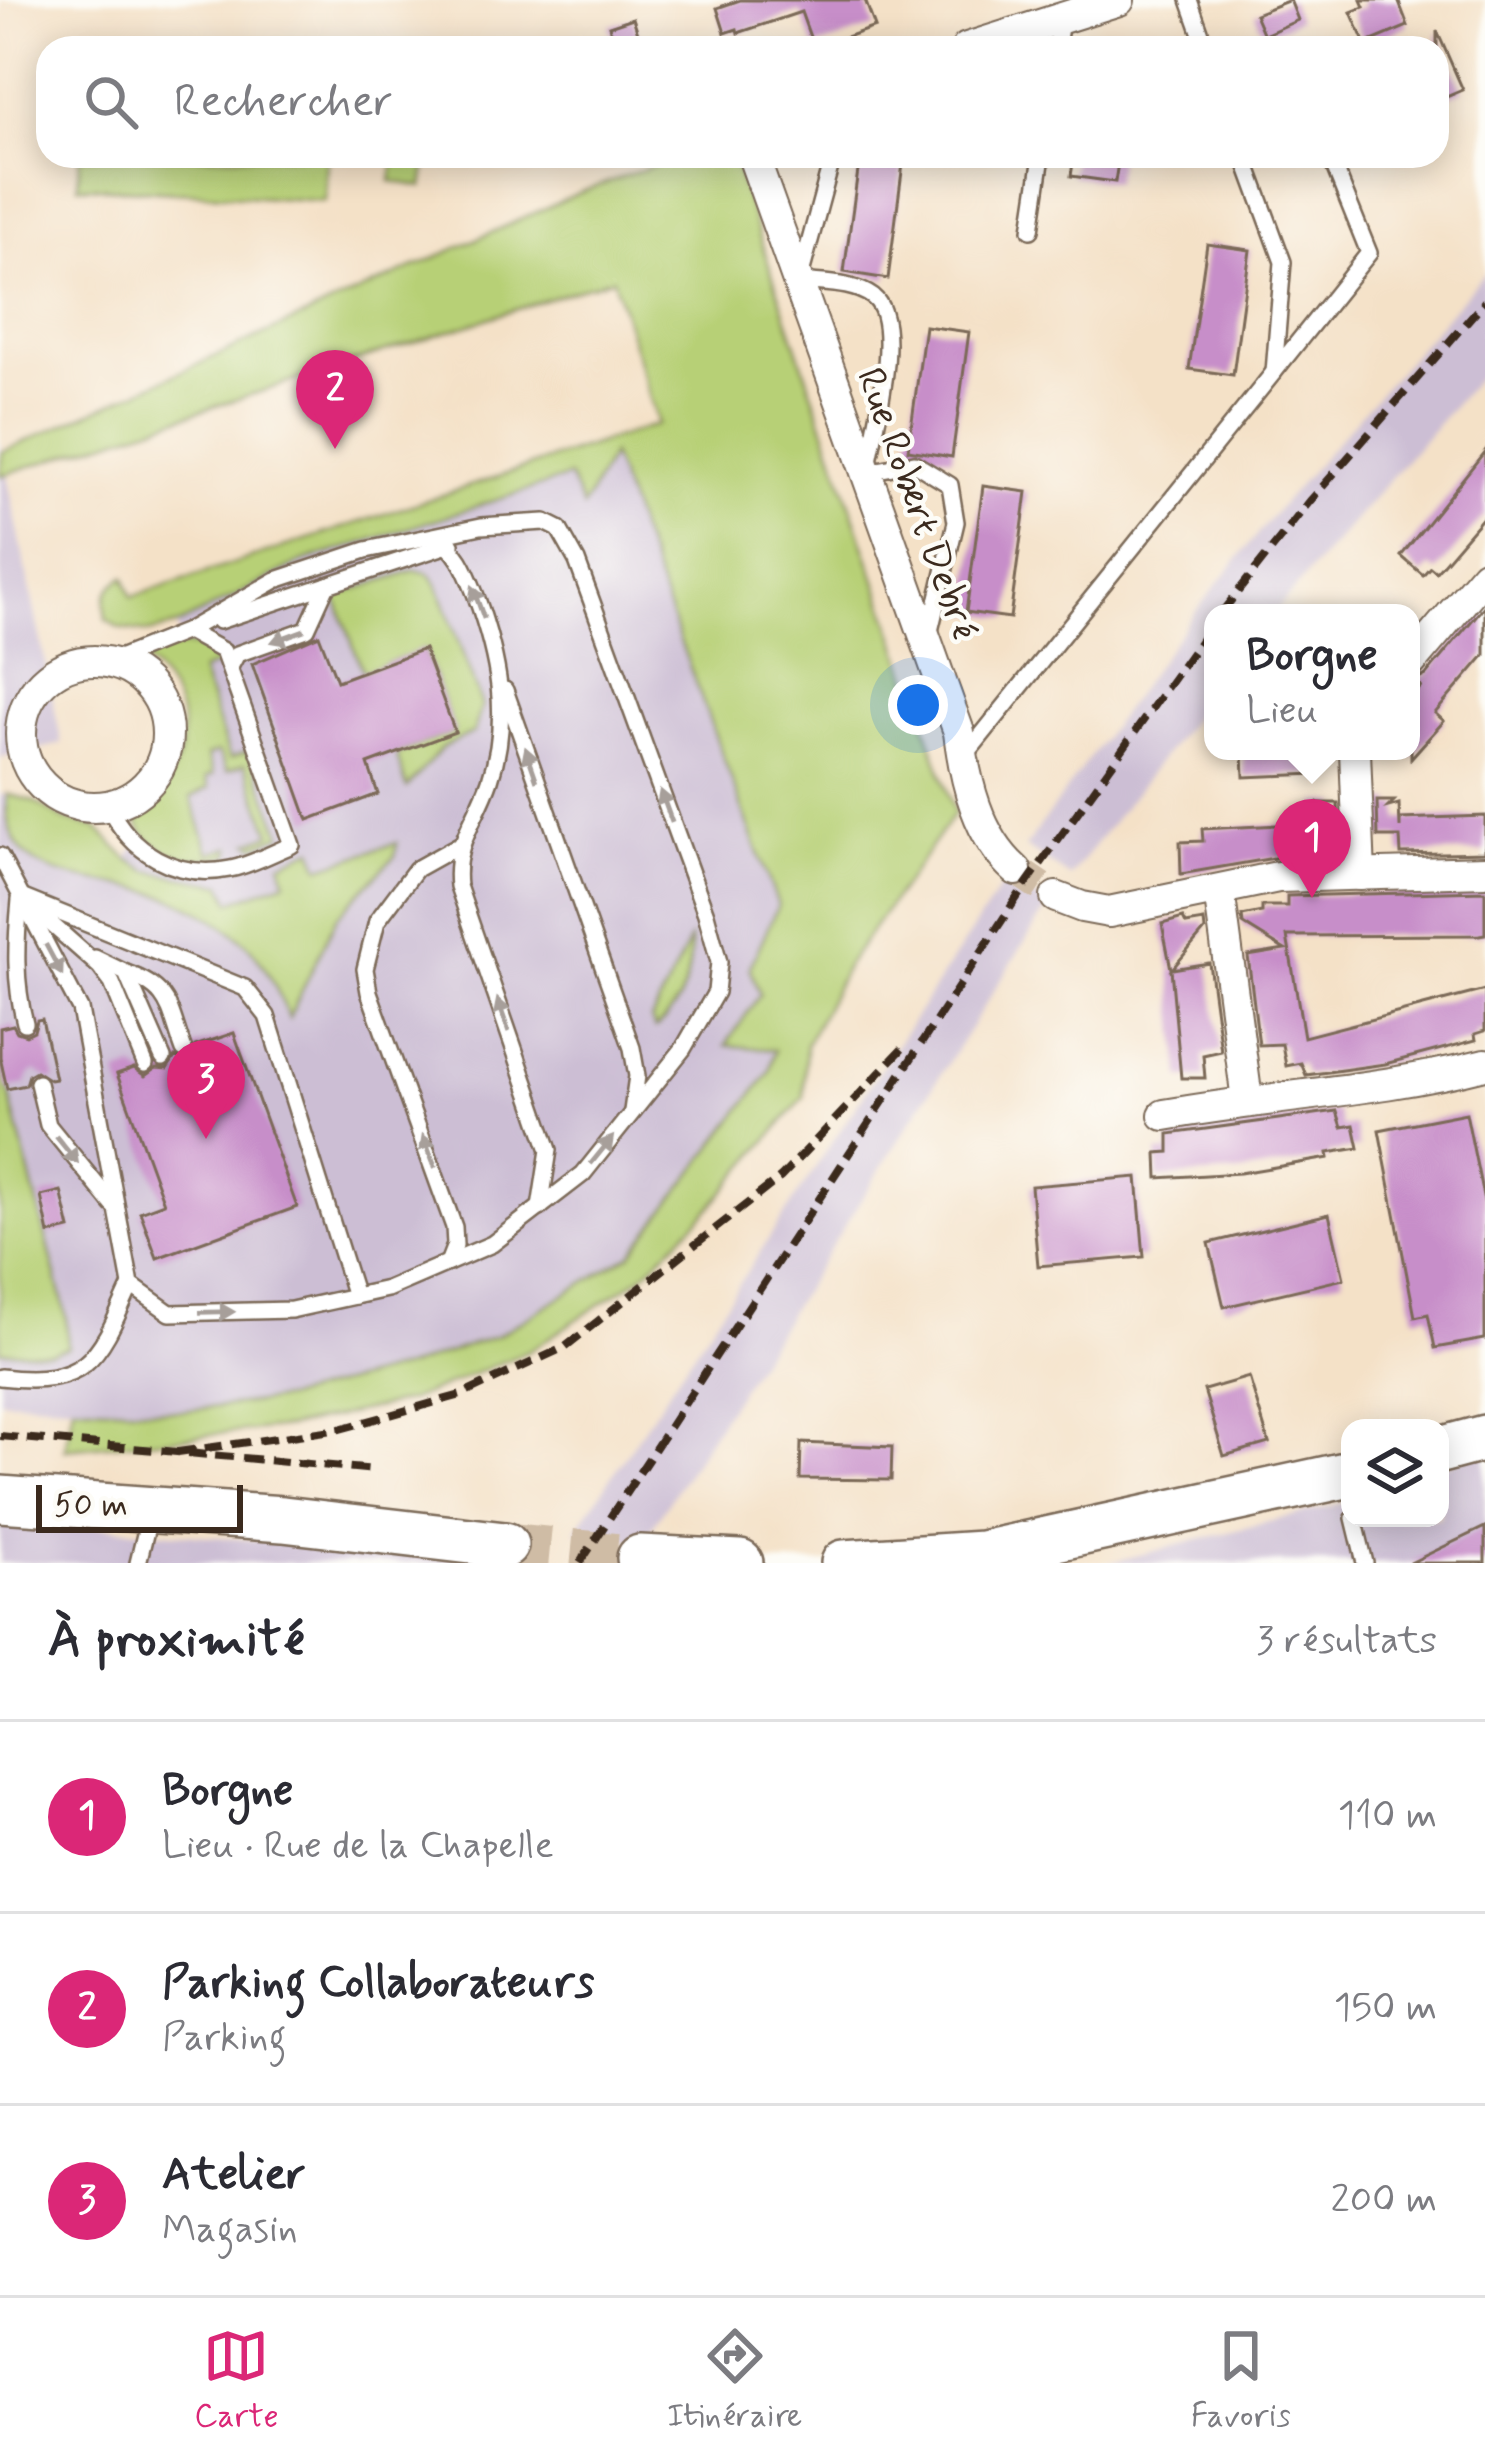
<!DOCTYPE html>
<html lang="fr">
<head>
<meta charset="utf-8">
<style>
	body { margin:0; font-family:Mynerve,sans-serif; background:#f2f2f3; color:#2b2b33 }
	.controls { position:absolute; right:36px; bottom:36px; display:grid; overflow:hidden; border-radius:24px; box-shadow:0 6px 30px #0003 }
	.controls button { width:108px; height:108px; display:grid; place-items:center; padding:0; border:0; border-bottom:3px solid #e1e1e2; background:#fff; color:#2b2b33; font:60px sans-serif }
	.scale { position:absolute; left:36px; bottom:30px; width:207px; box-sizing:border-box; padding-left:12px; border:6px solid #3b2a1e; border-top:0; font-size:33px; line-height:42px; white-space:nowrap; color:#3b2a1e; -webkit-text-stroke:9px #fdfcf7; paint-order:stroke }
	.you { position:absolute; left:918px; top:705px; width:42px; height:42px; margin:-30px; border:9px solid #fff; border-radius:50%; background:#1a73e8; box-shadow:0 0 0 18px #1a73e833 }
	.badge { display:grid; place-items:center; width:78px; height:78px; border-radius:50%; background:#db2777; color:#fff; font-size:39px; font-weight:700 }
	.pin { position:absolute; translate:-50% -99px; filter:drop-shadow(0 3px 6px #0008) }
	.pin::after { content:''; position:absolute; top:63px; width:42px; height:36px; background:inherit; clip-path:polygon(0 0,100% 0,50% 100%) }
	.popup { position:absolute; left:1204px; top:604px; width:216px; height:156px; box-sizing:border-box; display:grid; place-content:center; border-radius:24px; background:#fff; filter:drop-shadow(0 3px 9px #0005); font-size:39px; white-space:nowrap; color:#7c7c81 }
	.popup b { font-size:45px; color:#2b2b33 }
	.popup::after { content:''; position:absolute; left:50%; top:100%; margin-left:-24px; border:24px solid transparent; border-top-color:#fff }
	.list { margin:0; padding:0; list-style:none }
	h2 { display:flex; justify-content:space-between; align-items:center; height:156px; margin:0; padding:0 48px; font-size:51px }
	h2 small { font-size:39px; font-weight:400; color:#7c7c81 }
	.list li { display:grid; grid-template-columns:78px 1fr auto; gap:36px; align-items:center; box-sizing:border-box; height:192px; padding:0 48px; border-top:3px solid #e1e1e2 }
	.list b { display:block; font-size:45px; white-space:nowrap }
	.list p { margin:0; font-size:39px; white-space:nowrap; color:#7c7c81 }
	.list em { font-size:39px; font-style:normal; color:#7c7c81 }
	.icon { flex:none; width:66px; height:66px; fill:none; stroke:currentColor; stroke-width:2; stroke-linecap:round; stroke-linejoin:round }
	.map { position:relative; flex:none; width:1485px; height:1563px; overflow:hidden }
	.search { position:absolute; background:#fff; box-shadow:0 6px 30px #0003; left:36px; right:36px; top:36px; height:132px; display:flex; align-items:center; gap:30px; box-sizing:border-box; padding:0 42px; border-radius:36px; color:#7c7c81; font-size:45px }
	.sheet { height:732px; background:#fff }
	nav { display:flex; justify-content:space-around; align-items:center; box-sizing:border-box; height:168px; border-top:3px solid #e1e1e2; background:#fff; font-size:33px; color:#7c7c81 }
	nav a { display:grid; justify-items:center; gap:6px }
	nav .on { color:#db2777 }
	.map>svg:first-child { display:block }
	.industrial { fill:#ccbed4 }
	.grass { fill:#b7d076; stroke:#797d4a; stroke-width:3 }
	.building { fill:#c78ec9 }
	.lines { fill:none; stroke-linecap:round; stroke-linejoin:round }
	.street-tunnel { stroke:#cfbca5; stroke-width:30; stroke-dasharray:30 15; stroke-linecap:butt }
	.secondary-tunnel { stroke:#cfbca5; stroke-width:45; stroke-dasharray:45 22; stroke-linecap:butt }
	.lane-casing { stroke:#7c6a59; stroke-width:20 }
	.street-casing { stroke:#7c6a59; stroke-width:34 }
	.secondary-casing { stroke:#7c6a59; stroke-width:50 }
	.lane { stroke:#fff; stroke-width:15 }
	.street { stroke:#fff; stroke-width:30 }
	.secondary { stroke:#fff; stroke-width:45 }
	.rail { stroke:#3b2a1e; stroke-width:8; stroke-dasharray:18 9; stroke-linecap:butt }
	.oneway { fill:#a79f9a }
	.labels { text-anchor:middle; stroke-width:9; stroke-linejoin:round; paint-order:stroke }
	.street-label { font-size:39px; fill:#3b2a1e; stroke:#fdfcf7 }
</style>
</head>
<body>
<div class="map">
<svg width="1485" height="1563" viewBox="0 0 1485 1563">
	<rect width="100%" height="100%" fill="#fdfcf7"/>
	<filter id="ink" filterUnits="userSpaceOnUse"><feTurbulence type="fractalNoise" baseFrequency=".00833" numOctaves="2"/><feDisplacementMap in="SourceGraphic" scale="24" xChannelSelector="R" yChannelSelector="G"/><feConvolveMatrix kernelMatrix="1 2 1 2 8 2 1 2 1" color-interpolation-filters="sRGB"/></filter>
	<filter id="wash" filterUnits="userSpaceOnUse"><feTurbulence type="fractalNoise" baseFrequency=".004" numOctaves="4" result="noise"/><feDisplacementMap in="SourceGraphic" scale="48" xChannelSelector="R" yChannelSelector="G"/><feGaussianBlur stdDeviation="2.7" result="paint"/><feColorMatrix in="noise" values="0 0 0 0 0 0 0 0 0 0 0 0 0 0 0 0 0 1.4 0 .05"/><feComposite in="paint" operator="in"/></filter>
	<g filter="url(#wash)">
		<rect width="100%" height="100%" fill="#f4e1c7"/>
		<g class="industrial">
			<path d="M1485,272V369L1274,613H1213V692L1070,877L1025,847L1188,621L1281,505Z"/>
			<path d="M0,441L62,744L0,758Z"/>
			<path d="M611,454L778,905L750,967L760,993L727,1044L776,1049L769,1073L631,1254L498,1335L408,1367L284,1399L181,1411L0,1400V795L7,794L5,819L87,840L128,859L146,825L174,807L197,694L176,626L302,562L570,477L582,506Z"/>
			<path d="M1006,879L1048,906L643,1542L575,1532Z"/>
			<path d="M1485,1449V1563H1108L1350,1501V1518H1440V1467Z"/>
			<path d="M0,1518L522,1563H0Z"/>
		</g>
		<g class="grass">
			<path d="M88,36L279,48H87Z"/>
			<path d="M80,156H327L325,201L78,186Z"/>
			<path d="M395,156H428L423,187L391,181Z"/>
			<path d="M680,156H732L955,813L847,965L806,1045L804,1097L710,1208L641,1277L529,1351L411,1400L290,1427L65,1449L73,1405L181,1411L284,1399L408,1367L498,1335L631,1254L769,1073L775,1050L726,1045L760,994L750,967L778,905L611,455L583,507L569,477L302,562L176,626L148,633L119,628L106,619C103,598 105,589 124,577L132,597L658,424L613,278L0,476L2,452L584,191Z"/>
			<path d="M415,570L429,573L437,584L482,706L474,732L442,748L407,788L396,754L454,732L425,650L363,672L335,596Z"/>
			<path d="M184,645L202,648L219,664L201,671L230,758L249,751L282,835L255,846L250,842L271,834L245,764L227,771L218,752L207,756L213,775L205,778L209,788L191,798L210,853L231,847L230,855C198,865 148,856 137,820C143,808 154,803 161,792C195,742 187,699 144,660L154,652Z"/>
			<path d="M7,794L33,801L65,820L97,828L128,859L148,871L222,884L231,902L286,881L281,863L313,849L321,867L397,843L395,856L337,917L289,1018C277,988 262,955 235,934C209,914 176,897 144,890C81,875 0,882 7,794Z"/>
			<path d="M690,939C692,973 683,1007 655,1028L651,1020Z"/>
			<path d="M0,1057L66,1315L68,1347L51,1352L0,1351Z"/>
		</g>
		<g id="blocks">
			<g class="building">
				<path d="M740,0H865L875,27L814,48L801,12L738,33L737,29L725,33L717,8Z"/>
				<path d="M1290,0L1298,20L1264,35L1255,14Z"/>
				<path d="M1361,0H1398L1408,26L1365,44L1351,12L1364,7Z"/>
				<path d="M633,18L641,42L616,48L609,26Z"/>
				<path d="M1437,31L1463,90L1437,101Z"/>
				<path d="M860,156H904L888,279L844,272Z"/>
				<path d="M1074,156H1119L1115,182L1071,176Z"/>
				<path d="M1207,244L1250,250L1233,375L1189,369Z"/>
				<path d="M925,326L969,332L952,457L908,450Z"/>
				<path d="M1485,451V515L1436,572L1430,567L1423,575L1401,556Z"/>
				<path d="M983,486L1027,492L1010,618L966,612Z"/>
				<path d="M1485,605V655L1435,713L1444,721L1411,758V692L1414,694L1421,687L1415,681L1426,675Z"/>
				<path d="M319,635L337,681L424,649L455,732L368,764L378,794L308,820L252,664Z"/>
				<path d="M1315,751L1316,774L1244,777L1243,753Z"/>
				<path d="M1377,801H1394L1388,807L1399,804L1400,828V819L1485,816V852L1401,854L1400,837H1378Z"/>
				<path d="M1318,803H1338L1339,839L1320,840Z"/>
				<path d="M1316,823L1320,856L1274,858L1181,874L1180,842L1203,841L1202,829Z"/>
				<path d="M1485,891V934L1479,935L1287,936L1304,1037L1485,990V1031L1475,1034L1476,1040L1385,1064L1306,1075L1301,1063L1286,1066L1282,1044L1259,1045L1248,956L1285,950L1243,924L1242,916L1262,912V906H1287V896Z"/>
				<path d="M1183,918L1186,924L1204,921L1205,930L1172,969L1209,963L1221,1051L1203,1055L1205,1078H1181L1171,969L1162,924Z"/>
				<path d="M42,1019L55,1079L50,1080L36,1071L29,1075L26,1085L7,1089L0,1057V1028L13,1025L17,1032L26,1035L34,1031L37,1020Z"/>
				<path d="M234,1033L297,1207L157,1258L140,1212L164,1203L117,1074L134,1068L145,1076L156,1068L167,1069L175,1057L189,1061L195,1046Z"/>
				<path d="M1337,1111L1342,1127L1354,1125L1359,1148L1328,1153L1329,1158L1240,1173L1158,1178L1157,1153L1169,1152V1134Z"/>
				<path d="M1466,1113L1485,1206V1339L1435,1348L1428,1314L1415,1317L1379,1130Z"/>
				<path d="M1137,1177L1144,1257L1038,1266L1031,1186Z"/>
				<path d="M61,1191L70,1229L49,1234L41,1196Z"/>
				<path d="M1329,1214L1344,1279L1224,1307L1209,1243Z"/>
				<path d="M1249,1377L1269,1443L1224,1456L1204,1390Z"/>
				<path d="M801,1443L892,1447L891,1480L800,1479Z"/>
				<path d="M1485,1527V1563H1410Z"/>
			</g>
		</g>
	</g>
	<g filter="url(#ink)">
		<use href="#blocks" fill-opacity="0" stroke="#7c6a59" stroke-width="3"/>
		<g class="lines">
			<path class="street-tunnel" d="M1016,870L1056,897"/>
			<path class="secondary-tunnel" d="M505,1545L640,1558"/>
			<defs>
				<g id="lane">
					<path d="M1189,0L1206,48"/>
					<path d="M1057,48L1061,18"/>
					<path d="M833,156L799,281C823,284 853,282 873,297C905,322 873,434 867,472L914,463L950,485L956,522L930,631"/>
					<path d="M1244,156L1283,262L1274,372L1369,253L1330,156"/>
					<path d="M1031,230L1042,156"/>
					<path d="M435,537C458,548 467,573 476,596C498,657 511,717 490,780C477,819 453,843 458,886L549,1150L540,1208"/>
					<path d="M219,621L451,544"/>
					<path d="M230,667L237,654L307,629L327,585"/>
					<path d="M505,690L632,1048L637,1076L632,1111"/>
					<path d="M964,757L1274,372"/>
					<path d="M108,805C130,852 176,880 230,869C251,865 272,853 292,845L223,651L187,631"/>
					<path d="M0,856L80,1009L131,1285L170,1313L291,1310L387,1289L492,1244L583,1174L683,1049L716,992L719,962L706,914L577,561L559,529L545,522L481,526L366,550L276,580L187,631L109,662"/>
					<path d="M21,897L245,988L267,1016L355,1296"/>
					<path d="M20,900C16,943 14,981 25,1023"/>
					<path d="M32,907L100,967L112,983L145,1064"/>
					<path d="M95,958L126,973L163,1058"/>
					<path d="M126,973C172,989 168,1008 184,1050"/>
					<path d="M38,1083L48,1125L113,1205"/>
					<path d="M448,1263L455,1245L454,1227L369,992L365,969L377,921L416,869L459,845"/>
					<path d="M0,1377C88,1387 98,1359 131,1285"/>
					<path d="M1354,1518L1365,1563"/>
					<path d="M138,1563L150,1514"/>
				</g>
				<g id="street">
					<path d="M967,48L1119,0"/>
					<path d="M753,156L959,732C965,781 978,837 1016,870"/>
					<circle cx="94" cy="734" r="73"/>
					<path d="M1411,662L1485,575"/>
					<path d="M1355,751L1360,875"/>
					<path d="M1219,890L1247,1100"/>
					<path d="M1056,897L1082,907L1109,912L1278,877L1485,871"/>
					<path d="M1164,1115C1270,1096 1380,1091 1485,1064"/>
				</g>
				<g id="secondary">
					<path d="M1440,1450L1485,1438"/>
					<path d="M0,1499L283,1519L505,1545"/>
					<path d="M640,1558L740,1563"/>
					<path d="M844,1563L982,1554L1350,1474"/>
				</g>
			</defs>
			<use href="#lane" class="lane-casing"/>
			<use href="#street" class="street-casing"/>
			<use href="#secondary" class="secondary-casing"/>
			<use href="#lane" class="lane"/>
			<use href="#street" class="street"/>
			<use href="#secondary" class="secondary"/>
			<g class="rail">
				<path d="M1221,613L1310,501L1485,301"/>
				<path d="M0,1436L376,1470"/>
				<path d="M178,1452L340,1429L461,1395L565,1347L781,1177L904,1047"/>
				<path d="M580,1563L1022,890L1213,623"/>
			</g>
		</g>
		<defs><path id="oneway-solid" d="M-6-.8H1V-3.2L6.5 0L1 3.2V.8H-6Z" transform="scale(3)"/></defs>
		<g class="oneway">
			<use href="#oneway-solid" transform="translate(478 602) rotate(-110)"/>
			<use href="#oneway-solid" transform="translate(288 636) rotate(160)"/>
			<use href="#oneway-solid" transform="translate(531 764) rotate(-109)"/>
			<use href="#oneway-solid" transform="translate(666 806) rotate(-110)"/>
			<use href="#oneway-solid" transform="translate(54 960) rotate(62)"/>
			<use href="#oneway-solid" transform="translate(503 1015) rotate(-109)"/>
			<use href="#oneway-solid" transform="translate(67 1150) rotate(51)"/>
			<use href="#oneway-solid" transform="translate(602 1150) rotate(-51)"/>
			<use href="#oneway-solid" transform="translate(429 1151) rotate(-111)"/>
			<use href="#oneway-solid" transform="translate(217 1312) rotate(-1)"/>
		</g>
	</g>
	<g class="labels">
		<g class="street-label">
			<text transform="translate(919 503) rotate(70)" y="14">Rue Robert Debré</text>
		</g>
	</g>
</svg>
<div class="controls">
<button><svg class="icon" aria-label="layers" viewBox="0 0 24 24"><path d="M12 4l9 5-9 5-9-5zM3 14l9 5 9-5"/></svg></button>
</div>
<div class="scale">50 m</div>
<div class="you"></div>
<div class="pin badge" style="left:1312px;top:898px">1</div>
<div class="popup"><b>Borgne</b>Lieu</div>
<div class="pin badge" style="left:335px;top:449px">2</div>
<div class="pin badge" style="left:206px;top:1139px">3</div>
<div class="search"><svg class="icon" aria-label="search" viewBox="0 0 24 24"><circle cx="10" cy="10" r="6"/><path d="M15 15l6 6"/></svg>Rechercher</div>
</div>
<section class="sheet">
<h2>À proximité<small>3 résultats</small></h2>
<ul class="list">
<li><span class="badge">1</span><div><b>Borgne</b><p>Lieu · Rue de la Chapelle</p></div><em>110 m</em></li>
<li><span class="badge">2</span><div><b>Parking Collaborateurs</b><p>Parking</p></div><em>150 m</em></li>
<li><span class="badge">3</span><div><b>Atelier</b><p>Magasin</p></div><em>200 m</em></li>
</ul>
</section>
<nav>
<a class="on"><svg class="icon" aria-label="map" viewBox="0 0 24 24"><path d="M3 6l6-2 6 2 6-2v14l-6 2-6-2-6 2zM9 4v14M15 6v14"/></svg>Carte</a>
<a><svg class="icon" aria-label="directions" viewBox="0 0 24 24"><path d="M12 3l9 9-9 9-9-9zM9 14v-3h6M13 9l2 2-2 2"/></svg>Itinéraire</a>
<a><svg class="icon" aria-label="saved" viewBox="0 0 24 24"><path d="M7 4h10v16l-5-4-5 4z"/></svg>Favoris</a>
</nav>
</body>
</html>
